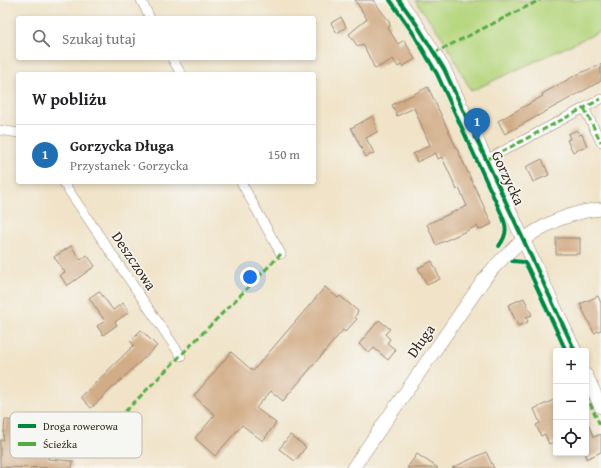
<!DOCTYPE html>
<html lang="pl">
<head>
<meta charset="utf-8">
<style>
	body { margin:0; font-family:"Gentium Book Plus",serif; background:#f2f2f2; color:#202124 }
	.controls { position:absolute; right:12px; bottom:12px; display:grid; overflow:hidden; border-radius:4px; box-shadow:0 2px 6px #0003 }
	.controls button { width:36px; height:36px; display:grid; place-items:center; padding:0; border:0; border-bottom:1px solid #e0e0e0; background:#fff; color:#202124; font:20px sans-serif }
	.you { position:absolute; left:250px; top:277px; width:14px; height:14px; margin:-10px; border:3px solid #fff; border-radius:50%; background:#1a73e8; box-shadow:0 0 0 6px #1a73e833 }
	.badge { display:grid; place-items:center; width:26px; height:26px; border-radius:50%; background:#1f6fb2; color:#fff; font-size:13px; font-weight:700 }
	.pin { position:absolute; translate:-50% -33px; filter:drop-shadow(0 1px 2px #0008) }
	.pin::after { content:''; position:absolute; top:21px; width:14px; height:12px; background:inherit; clip-path:polygon(0 0,100% 0,50% 100%) }
	.list { margin:0; padding:0; list-style:none }
	h2 { display:flex; justify-content:space-between; align-items:center; height:52px; margin:0; padding:0 16px; font-size:17px }
	h2 small { font-size:13px; font-weight:400; color:#757577 }
	.list li { display:grid; grid-template-columns:26px 1fr auto; gap:12px; align-items:center; box-sizing:border-box; height:60px; padding:0 16px; border-top:1px solid #e0e0e0 }
	.list b { display:block; font-size:15px; white-space:nowrap }
	.list p { margin:0; font-size:13px; white-space:nowrap; color:#757577 }
	.list em { font-size:13px; font-style:normal; color:#757577 }
	.icon { flex:none; width:22px; height:22px; fill:none; stroke:currentColor; stroke-width:2; stroke-linecap:round; stroke-linejoin:round }
	.map { position:relative; flex:none; width:601px; height:468px; overflow:hidden }
	.search { position:absolute; background:#fff; box-shadow:0 2px 6px #0003; left:16px; top:16px; width:300px; height:44px; display:flex; align-items:center; gap:10px; box-sizing:border-box; padding:0 14px; border-radius:4px; color:#757577; font-size:15px }
	.panel { position:absolute; background:#fff; box-shadow:0 2px 6px #0003; left:16px; top:72px; width:300px; height:112px; border-radius:4px }
	.map>svg:first-child { display:block }
	.green { fill:#b6d67e; stroke:#78804e }
	.building { fill:#d1ac86 }
	.lines { fill:none; stroke-linecap:round; stroke-linejoin:round }
	.street-casing { stroke:#968673; stroke-width:10 }
	.secondary-casing { stroke:#968673; stroke-width:14 }
	.street { stroke:#fff; stroke-width:9 }
	.secondary { stroke:#fff; stroke-width:13 }
	.quiet { stroke:#55ab43; stroke-width:3; stroke-dasharray:6 3; stroke-linecap:butt }
	.cycleway-casing { stroke:#f6f6f2; stroke-width:6 }
	.cycleway { stroke:#00873e; stroke-width:4 }
	.labels { text-anchor:middle; stroke-width:3; stroke-linejoin:round; paint-order:stroke }
	.street-label { font-size:15px; fill:#3b2a1e; stroke:#f6f6f2 }
	.key { fill:#f6f6f2; stroke:#beb9b2; stroke-width:1 }
	.key-label { font-size:11px; fill:#3b2a1e }
</style>
</head>
<body>
<div class="map">
<svg width="601" height="468" viewBox="0 0 601 468">
	<rect width="100%" height="100%" fill="#f6f6f2"/>
	<filter id="ink" filterUnits="userSpaceOnUse"><feTurbulence type="fractalNoise" baseFrequency=".025" numOctaves="2"/><feDisplacementMap in="SourceGraphic" scale="8" xChannelSelector="R" yChannelSelector="G"/><feConvolveMatrix kernelMatrix="1 2 1 2 8 2 1 2 1" color-interpolation-filters="sRGB"/></filter>
	<filter id="wash" filterUnits="userSpaceOnUse"><feTurbulence type="fractalNoise" baseFrequency=".012" numOctaves="4" result="noise"/><feDisplacementMap in="SourceGraphic" scale="16" xChannelSelector="R" yChannelSelector="G"/><feGaussianBlur stdDeviation="0.9" result="paint"/><feColorMatrix in="noise" values="0 0 0 0 0 0 0 0 0 0 0 0 0 0 0 0 0 1.4 0 .05"/><feComposite in="paint" operator="in"/></filter>
	<g filter="url(#wash)">
		<rect width="100%" height="100%" fill="#f0e3c8"/>
		<path class="green" d="M415,0H601V31L471,91L446,43Z"/>
		<g id="blocks">
			<g class="building">
				<path d="M355,0H373L389,21L390,26L388,28L398,44L404,40L415,59L402,67L401,65L398,67L393,59L375,69L363,44L358,47L349,34L367,19Z"/>
				<path d="M341,17L346,27L337,33L331,23Z"/>
				<path d="M601,64V81L505,134L498,121L543,96L542,94L576,75Z"/>
				<path d="M428,87L492,224L479,230L477,226L436,245L427,224L467,206L459,188L457,190L442,157L438,159L436,153L417,162L413,154L430,145L414,108L397,116L392,105Z"/>
				<path d="M373,116L377,132L366,138L374,153L366,157L351,128Z"/>
				<path d="M577,130L579,135L582,134L587,146L573,152L567,140L570,139L568,134Z"/>
				<path d="M542,159L549,175L533,182L526,167Z"/>
				<rect x="556" y="238" width="24" height="16"/>
				<path d="M71,246L81,260L87,255L95,266L67,286L60,275L65,272L54,257Z"/>
				<path d="M432,261L440,279L427,285L418,268Z"/>
				<path d="M325,287L338,298L340,296L358,311L355,317L357,319L345,332L343,330L283,401L271,391L256,408L276,423L263,441L242,425L215,456L195,438L215,415L194,396L231,352L253,371Z"/>
				<path d="M99,291L113,310L123,303L129,312L115,322L117,325L103,335L97,326L105,321L89,298Z"/>
				<path d="M598,296L601,303V330L594,333L580,304Z"/>
				<path d="M524,298L532,315L526,317L528,322L518,326L508,305Z"/>
				<path d="M379,320L390,329L385,334L390,339L387,343L396,350L388,360L374,348L369,353L359,344Z"/>
				<path d="M141,330L157,346L91,408L81,397L134,345L130,341Z"/>
				<path d="M556,399V441L549,444L545,434L541,436L536,425L540,423L534,409Z"/>
				<path d="M5,420L23,421L22,442L49,444L48,459L73,461L72,468L0,467V440H3Z"/>
				<path d="M586,420L594,437L601,434V452L586,459Z"/>
				<path d="M290,435L306,447L295,461L279,449Z"/>
				<path d="M486,452L494,468H452Z"/>
				<path d="M417,454L438,468H407Z"/>
			</g>
		</g>
	</g>
	<g filter="url(#ink)">
		<use href="#blocks" fill-opacity="0" stroke="#968673" stroke-width="1"/>
		<g class="lines">
			<defs>
				<g id="street">
					<path d="M141,0L150,18"/>
					<path d="M172,58L181,74"/>
					<path d="M584,108L601,142"/>
					<path d="M0,130L18,133"/>
					<path d="M486,160L601,99"/>
					<path d="M63,182L181,356"/>
					<path d="M241,182L281,254"/>
				</g>
				<g id="secondary">
					<path d="M399,0L417,25L444,69L575,351"/>
					<path d="M586,375L601,407"/>
					<path d="M353,468L485,278C515,241 551,214 601,209"/>
				</g>
			</defs>
			<use href="#street" class="street-casing"/>
			<use href="#secondary" class="secondary-casing"/>
			<use href="#street" class="street"/>
			<use href="#secondary" class="secondary"/>
			<g class="quiet">
				<path d="M434,53L540,0"/>
				<path d="M584,108L601,142"/>
				<path d="M486,160L601,99"/>
				<path d="M586,395L601,427"/>
				<path d="M100,437L281,254"/>
			</g>
			<defs>
				<g id="cycleway">
					<path d="M390,0L413,33L437,74L501,213C507,226 508,234 499,246"/>
					<path d="M399,0L417,25L444,69L575,351"/>
					<path d="M512,261L524,262L528,268L566,351"/>
				</g>
			</defs>
			<use href="#cycleway" class="cycleway-casing"/>
			<use href="#cycleway" class="cycleway"/>
		</g>
	</g>
	<g class="labels">
		<g class="street-label">
			<text transform="translate(508 178) rotate(65)" y="5">Gorzycka</text>
			<text transform="translate(134 261) rotate(56)" y="5">Deszczowa</text>
			<text transform="translate(421 341) rotate(-55)" y="5">Długa</text>
		</g>
	</g>
	<rect x="10" y="412" width="132" height="46" rx="6" class="key"/>
	<rect x="18" y="424" width="18" height="4" fill="#00873e"/>
	<rect x="18" y="442" width="18" height="4" fill="#55ab43"/>
	<g class="key-label">
		<text x="43" y="430">Droga rowerowa</text>
		<text x="43" y="448">Ścieżka</text>
	</g>
</svg>
<div class="controls">
<button>+</button>
<button>−</button>
<button><svg class="icon" aria-label="locate" viewBox="0 0 24 24"><circle cx="12" cy="12" r="6"/><path d="M12 2v4M12 18v4M2 12h4M18 12h4"/></svg></button>
</div>
<div class="you"></div>
<div class="pin badge" style="left:477px;top:141px">1</div>
<div class="search"><svg class="icon" aria-label="search" viewBox="0 0 24 24"><circle cx="10" cy="10" r="6"/><path d="M15 15l6 6"/></svg>Szukaj tutaj</div>
<section class="panel">
<h2>W pobliżu<small></small></h2>
<ul class="list">
<li><span class="badge">1</span><div><b>Gorzycka Długa</b><p>Przystanek · Gorzycka</p></div><em>150 m</em></li>
</ul>
</section>
</div>
</body>
</html>
